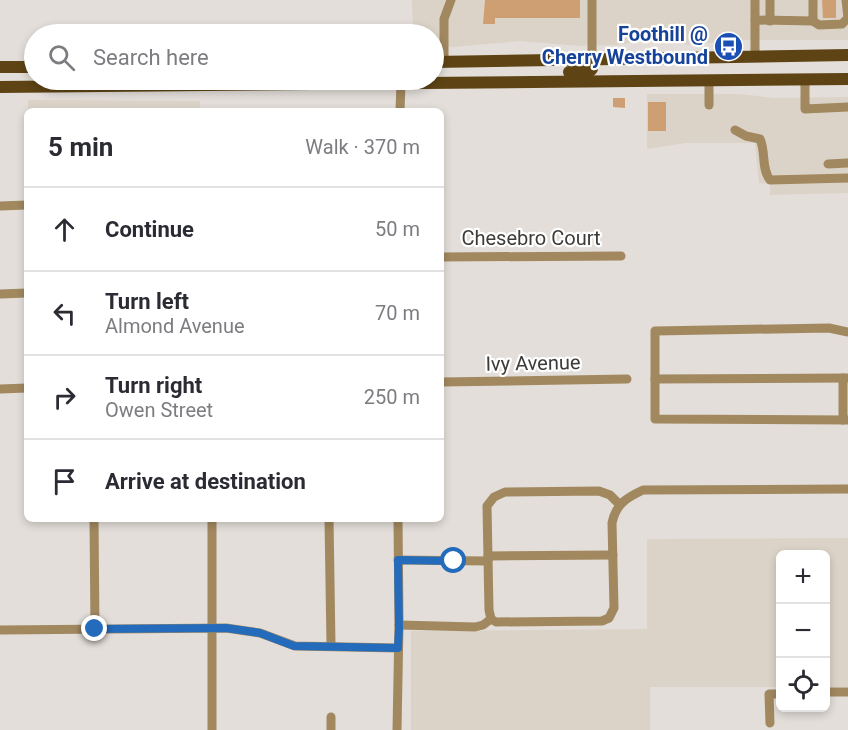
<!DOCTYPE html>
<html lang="en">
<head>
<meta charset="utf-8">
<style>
	body { margin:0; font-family:Roboto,sans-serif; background:#f2f2f3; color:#2b2b33 }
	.controls { position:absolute; right:18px; bottom:18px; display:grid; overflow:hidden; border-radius:9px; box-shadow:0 3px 9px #0003 }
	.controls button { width:54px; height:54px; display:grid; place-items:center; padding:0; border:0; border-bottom:2px solid #e1e1e2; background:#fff; color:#2b2b33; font:30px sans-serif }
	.stop { position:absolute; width:18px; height:18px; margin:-14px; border:4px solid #246bbb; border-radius:50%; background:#fff }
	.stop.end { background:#246bbb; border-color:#fff; box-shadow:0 2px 6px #0008 }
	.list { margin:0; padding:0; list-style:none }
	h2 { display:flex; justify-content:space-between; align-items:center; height:78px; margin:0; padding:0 24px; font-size:26px }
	h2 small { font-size:20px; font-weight:400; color:#7c7c81 }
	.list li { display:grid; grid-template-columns:39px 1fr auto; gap:18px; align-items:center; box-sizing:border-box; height:84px; padding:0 24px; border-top:2px solid #e1e1e2 }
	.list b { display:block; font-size:22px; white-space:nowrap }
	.list p { margin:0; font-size:20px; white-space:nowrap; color:#7c7c81 }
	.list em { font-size:20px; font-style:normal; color:#7c7c81 }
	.icon { flex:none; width:33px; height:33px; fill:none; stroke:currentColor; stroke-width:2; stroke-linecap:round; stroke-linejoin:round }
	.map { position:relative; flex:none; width:848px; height:730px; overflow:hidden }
	.search { position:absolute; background:#fff; box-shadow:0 3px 9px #0003; left:24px; top:24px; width:420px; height:66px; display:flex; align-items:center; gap:15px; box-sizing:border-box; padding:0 21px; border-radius:33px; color:#7c7c81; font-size:22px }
	.panel { position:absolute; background:#fff; box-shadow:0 3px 9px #0003; left:24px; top:108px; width:420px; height:414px; border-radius:9px }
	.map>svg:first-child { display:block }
	.built { fill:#dcd3c8 }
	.building { fill:#ce9f72 }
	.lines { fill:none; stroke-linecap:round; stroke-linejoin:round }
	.minor { stroke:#a1885f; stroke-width:9 }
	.major { stroke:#5e4414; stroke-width:12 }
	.route { stroke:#246bbb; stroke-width:8 }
	.labels { text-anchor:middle; stroke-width:4.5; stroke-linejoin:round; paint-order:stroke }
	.transit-label { font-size:20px; font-weight:bold; fill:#164399; stroke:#fff; text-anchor:end }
	.street-label { font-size:20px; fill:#3d3b39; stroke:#fff }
</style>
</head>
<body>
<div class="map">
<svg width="848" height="730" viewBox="0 0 848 730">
	<rect width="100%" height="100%" fill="#e3ded9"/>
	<g class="built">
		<path d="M412,0H848V40H745L686,45L675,40L653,39L617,45L579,46L520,41L453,47L434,45V34H413Z"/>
		<path d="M647,94H739L774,98L848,97V193L770,195V184L759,183L755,143H686L647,149Z"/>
		<path d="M28,100L200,101V111H28Z"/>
		<path d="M848,538V687H826V554H780V687H650V730H411V631L647,629V539Z"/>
	</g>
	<g class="building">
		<path d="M485,0H580V18H495V24H483Z"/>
		<path d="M822,0H836V18H823Z"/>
		<path d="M613,98H625V108L613,107Z"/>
		<rect x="648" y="102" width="18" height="29"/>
	</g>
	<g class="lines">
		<g class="minor">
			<path d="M592,0V60"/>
			<path d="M755,20L813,21V0"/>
			<path d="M770,21V0"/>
			<path d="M813,21L819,25L842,24L848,18L846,0"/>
			<path d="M755,56V0"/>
			<path d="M444,62V19L451,0"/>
			<path d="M805,79V109L848,107"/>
			<path d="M709,80V105"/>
			<path d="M400,111L401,83"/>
			<path d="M735,130L746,136L760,139C766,152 761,168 770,180L848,178"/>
			<path d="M828,164L848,163"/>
			<path d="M0,206L27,205"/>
			<path d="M441,257L621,256"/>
			<path d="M0,294L27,293"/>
			<path d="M848,332L829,328L655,331V419L848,420"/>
			<path d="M843,378V420"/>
			<path d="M655,379L848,378"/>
			<path d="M441,382L627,379"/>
			<path d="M0,389L27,388"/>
			<path d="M94,519L95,629"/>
			<path d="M212,519V730"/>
			<path d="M329,519L331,646"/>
			<path d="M488,556L613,555"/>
			<path d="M398,560L488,561"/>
			<path d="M491,619L496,622L602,621L609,618L614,608L612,523C616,504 626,498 643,490L848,489"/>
			<path d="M491,619L489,610L487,506L494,497L505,492L599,491L610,495L619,504"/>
			<path d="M399,625L475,627L483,625L491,619"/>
			<path d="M0,630L226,628L260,633L295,646L398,648"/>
			<path d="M826,692H848"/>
			<path d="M770,723L769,694H780"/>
			<path d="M331,730V717"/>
			<path d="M397,730L399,625L398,519"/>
		</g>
		<g class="major">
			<path d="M434,62L848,55"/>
			<path d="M0,67H34"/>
			<path d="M569,72L590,71L592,69V60"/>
			<path d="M0,87L848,79"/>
		</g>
	</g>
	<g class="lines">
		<path class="route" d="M95,629L226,628L260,633L294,646L398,648L399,628L398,560L454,561"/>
	</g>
	<defs>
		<symbol id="bus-disc" viewBox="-11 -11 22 22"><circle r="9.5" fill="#1a4fb4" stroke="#fff"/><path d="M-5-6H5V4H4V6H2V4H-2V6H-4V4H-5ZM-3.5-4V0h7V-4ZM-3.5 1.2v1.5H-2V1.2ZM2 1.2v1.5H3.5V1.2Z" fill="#fff"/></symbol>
	</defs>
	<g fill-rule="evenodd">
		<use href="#bus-disc" x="712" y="30" width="33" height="33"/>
	</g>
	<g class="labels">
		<g class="transit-label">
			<text x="708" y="41">Foothill @<tspan x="708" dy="23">Cherry Westbound</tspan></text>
		</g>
		<g class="street-label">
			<text x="531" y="245">Chesebro Court</text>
			<text transform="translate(533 363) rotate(-1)" y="7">Ivy Avenue</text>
		</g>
	</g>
</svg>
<div class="controls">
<button>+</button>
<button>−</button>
<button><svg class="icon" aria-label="locate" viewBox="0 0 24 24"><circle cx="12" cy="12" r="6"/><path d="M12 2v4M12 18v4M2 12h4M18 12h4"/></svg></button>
</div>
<div class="stop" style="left:454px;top:561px"></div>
<div class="stop end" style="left:95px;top:629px"></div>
<div class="search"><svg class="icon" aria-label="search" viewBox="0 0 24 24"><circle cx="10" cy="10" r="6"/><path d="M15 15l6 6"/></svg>Search here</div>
<section class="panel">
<h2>5 min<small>Walk · 370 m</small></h2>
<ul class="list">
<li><svg class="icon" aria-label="ahead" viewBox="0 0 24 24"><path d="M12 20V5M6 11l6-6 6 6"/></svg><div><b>Continue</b></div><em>50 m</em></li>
<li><svg class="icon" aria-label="left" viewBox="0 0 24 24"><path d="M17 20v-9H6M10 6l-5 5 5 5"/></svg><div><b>Turn left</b><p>Almond Avenue</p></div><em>70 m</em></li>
<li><svg class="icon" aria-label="right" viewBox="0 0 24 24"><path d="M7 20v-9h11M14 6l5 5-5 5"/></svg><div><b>Turn right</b><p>Owen Street</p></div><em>250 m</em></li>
<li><svg class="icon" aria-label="arrive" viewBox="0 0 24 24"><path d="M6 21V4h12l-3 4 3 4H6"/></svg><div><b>Arrive at destination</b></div></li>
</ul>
</section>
</div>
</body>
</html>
